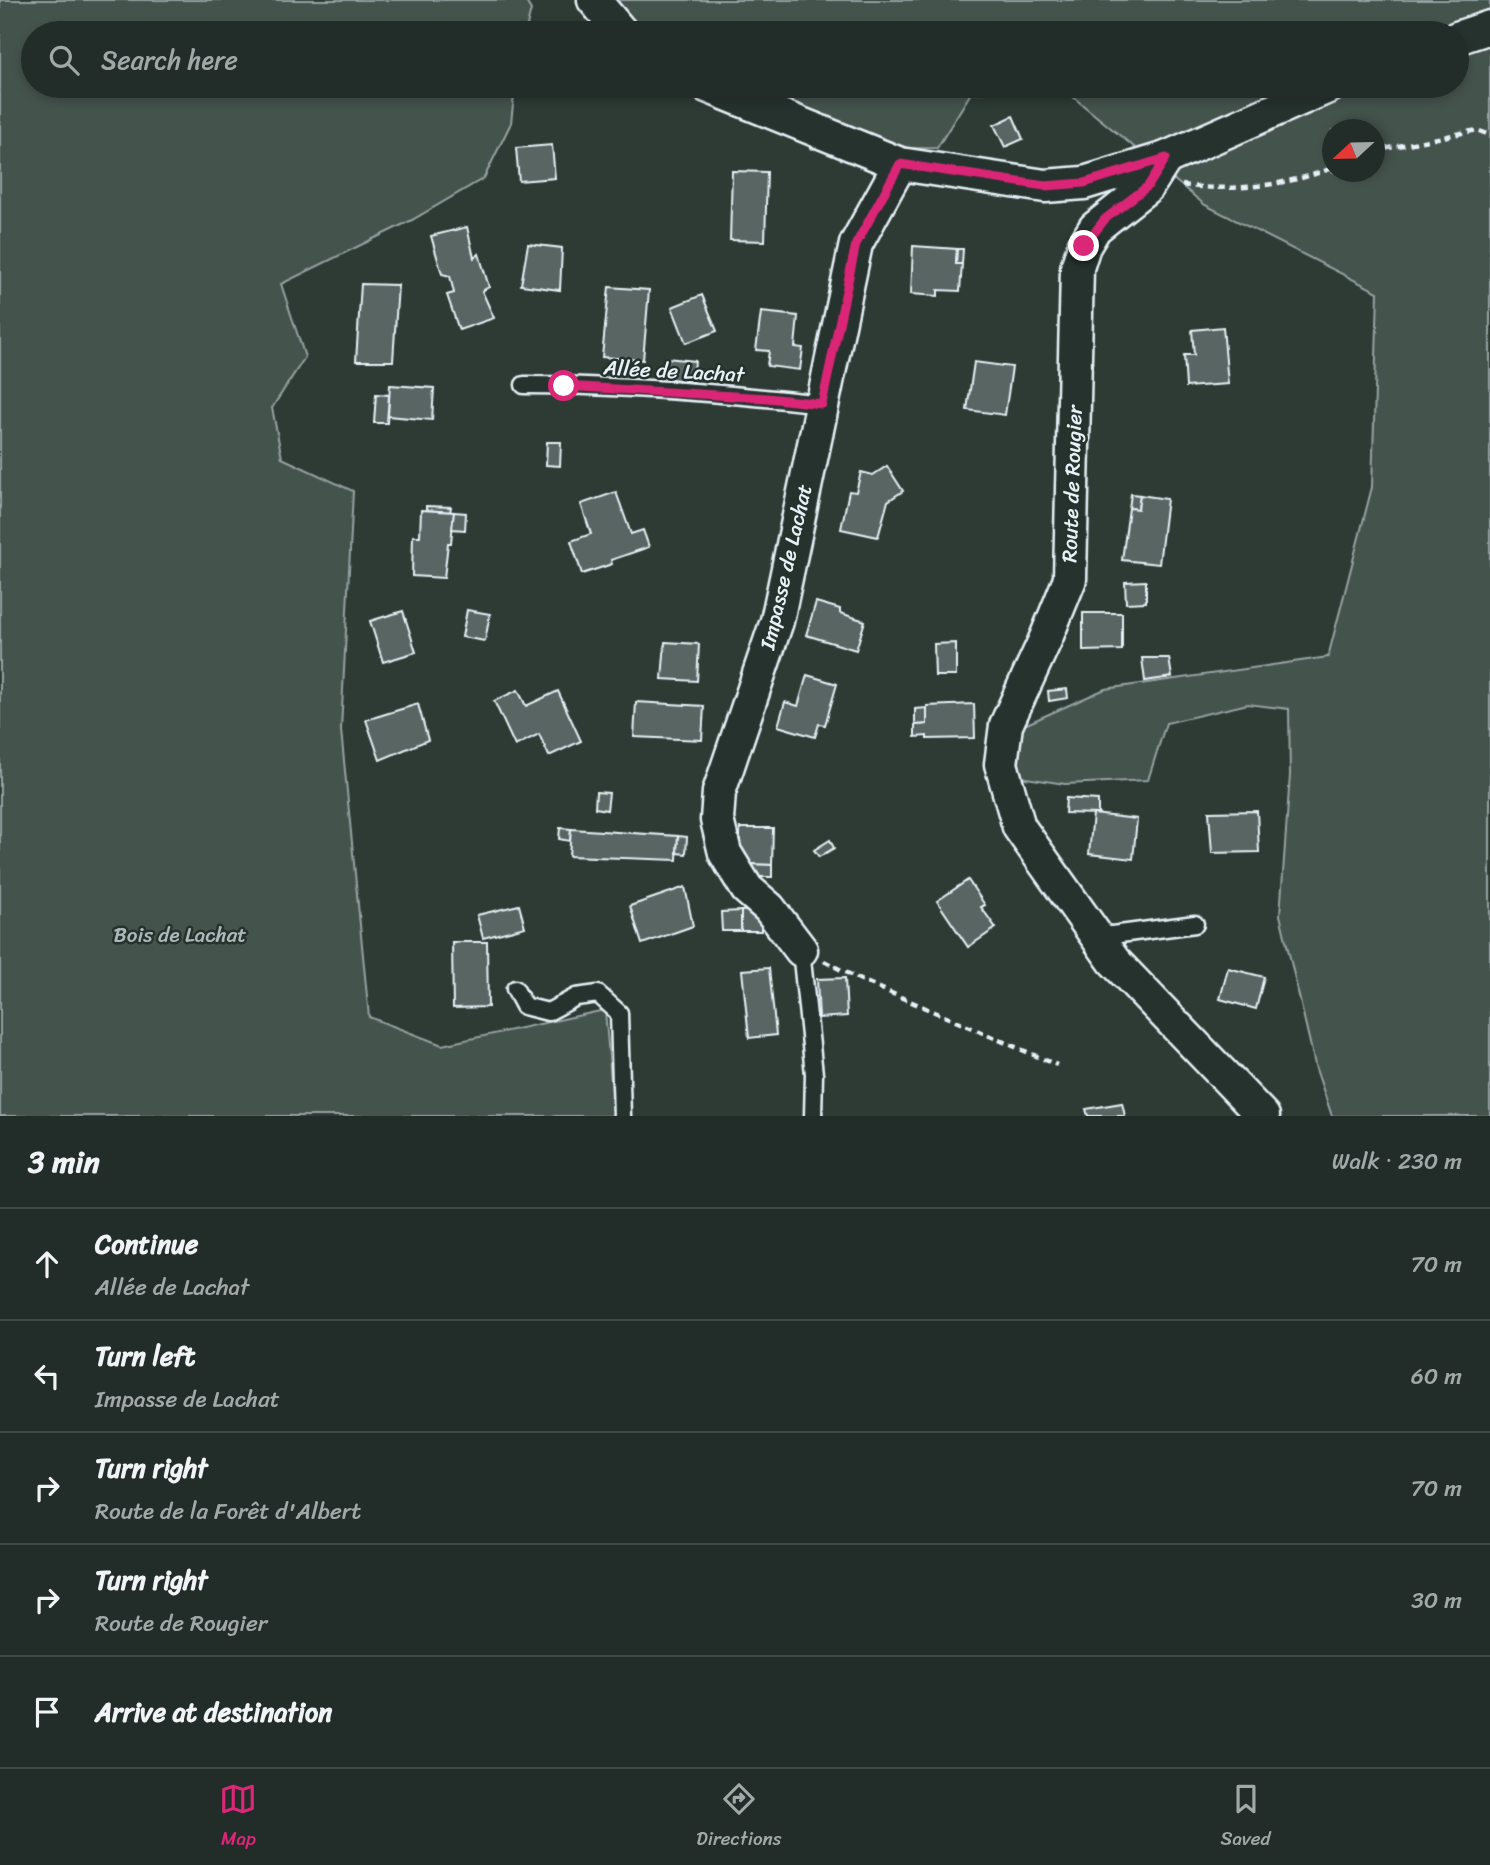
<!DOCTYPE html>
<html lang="en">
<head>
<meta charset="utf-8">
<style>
	body { margin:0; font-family:Sriracha,sans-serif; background:#2e3834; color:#f1f3f6 }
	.compass { position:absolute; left:1322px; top:119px; width:63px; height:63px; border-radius:50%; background:#222c28; box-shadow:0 4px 10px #0003; rotate:248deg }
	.stop { position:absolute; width:21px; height:21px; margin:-16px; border:5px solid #db2777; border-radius:50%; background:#fff }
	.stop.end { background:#db2777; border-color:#fff; box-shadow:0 2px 7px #0008 }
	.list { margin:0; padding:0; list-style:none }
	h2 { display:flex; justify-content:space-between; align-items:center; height:91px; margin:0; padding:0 28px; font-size:30px }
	h2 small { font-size:23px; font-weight:400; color:#a2a7a8 }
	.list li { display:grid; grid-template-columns:46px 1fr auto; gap:21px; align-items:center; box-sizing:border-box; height:112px; padding:0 28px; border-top:2px solid #3f4845 }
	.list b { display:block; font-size:26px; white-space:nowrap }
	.list p { margin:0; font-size:23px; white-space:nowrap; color:#a2a7a8 }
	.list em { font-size:23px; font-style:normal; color:#a2a7a8 }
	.icon { flex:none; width:38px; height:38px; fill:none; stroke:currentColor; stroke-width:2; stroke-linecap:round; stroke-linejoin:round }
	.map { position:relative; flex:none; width:1490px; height:1116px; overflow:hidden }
	.search { position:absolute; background:#222c28; box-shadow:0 4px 10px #0003; left:21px; right:21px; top:21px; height:77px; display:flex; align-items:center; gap:18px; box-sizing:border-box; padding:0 24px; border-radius:38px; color:#a2a7a8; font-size:26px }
	.sheet { height:651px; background:#222c28 }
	nav { display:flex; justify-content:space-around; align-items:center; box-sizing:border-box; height:98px; border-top:2px solid #3f4845; background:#222c28; font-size:19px; color:#a2a7a8 }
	nav a { display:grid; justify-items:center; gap:4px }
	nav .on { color:#db2777 }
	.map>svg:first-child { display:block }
	.green { fill:#45524e; stroke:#96a2a3; stroke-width:2; fill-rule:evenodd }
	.building { fill:#596563; stroke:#e8f1f8; stroke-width:2 }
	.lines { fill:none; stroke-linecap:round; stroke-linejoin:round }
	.lane-casing { stroke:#e8f1f8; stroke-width:21 }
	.street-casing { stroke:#e8f1f8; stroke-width:37 }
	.path { stroke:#e8f1f8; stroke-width:4.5; stroke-dasharray:7 5; stroke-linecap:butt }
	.lane { stroke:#26332d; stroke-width:16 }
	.street { stroke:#26332d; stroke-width:32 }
	.route { stroke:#db2777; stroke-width:9 }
	.labels { text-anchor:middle; stroke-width:5; stroke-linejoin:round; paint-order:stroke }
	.street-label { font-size:21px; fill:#e8f1f8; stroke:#26332d }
	.park-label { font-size:21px; fill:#afb9bc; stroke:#26332d }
</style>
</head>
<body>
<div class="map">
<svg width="1490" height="1116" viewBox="0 0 1490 1116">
	<rect width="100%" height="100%" fill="#2e3b35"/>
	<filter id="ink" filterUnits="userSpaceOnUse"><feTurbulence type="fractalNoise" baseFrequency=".0143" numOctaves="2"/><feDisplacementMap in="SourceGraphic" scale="14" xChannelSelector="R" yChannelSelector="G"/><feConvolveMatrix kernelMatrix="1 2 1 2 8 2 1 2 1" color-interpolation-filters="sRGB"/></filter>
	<g filter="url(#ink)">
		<g class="green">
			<path d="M0,0H525L531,10L525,33H33V86H515L511,123L484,178L412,220L281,284L305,357L272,408L282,458L353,491L341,730L369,1017L442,1045L605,1010L614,1116H0Z"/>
			<path d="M612,0H1490V1116H1332L1316,1069L1280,915L1290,775L1289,709L1248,704L1166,723L1148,780L1065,784L1019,777L1020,727L1105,689L1328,657L1372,487L1378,292L1205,205L1062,88L971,93L937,148L811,149L785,110L730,86H1457V33H641L630,25ZM1332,130H1374V172H1332Z"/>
		</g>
		<g class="building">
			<path d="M1013,116L1023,139L1005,147L994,125Z"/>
			<path d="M552,145L555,178L519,181L516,148Z"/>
			<path d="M732,171L767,172L765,241L730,240Z"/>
			<path d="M467,227L474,258L479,254L489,287L482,291L494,318L459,330L447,295L454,293L450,276L442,274L431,236Z"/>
			<path d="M528,244L562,248L560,290L521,285Z"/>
			<path d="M913,246L957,249L956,264H962L960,291L938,290V296L911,294Z"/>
			<path d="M957,249H963L962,264H956Z"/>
			<path d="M361,284L398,285L393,361H356Z"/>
			<path d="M609,287L649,290L643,360L602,357Z"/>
			<path d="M702,295L717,331L686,343L672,307Z"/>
			<path d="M761,312L798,316L795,347L803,348L800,370L767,366L769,351L756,350Z"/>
			<path d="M1223,327L1228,384L1186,387L1184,355H1194L1192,330Z"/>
			<path d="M666,358L695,361L693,382L664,378Z"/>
			<path d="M974,362L1012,367L1005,415L967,410Z"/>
			<path d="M390,385L434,388L432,420L388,416Z"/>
			<path d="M376,394L389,395L387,423H374Z"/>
			<path d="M547,442H561L560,466L546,465Z"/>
			<path d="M887,466L903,491L888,501L878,537L841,529L849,491L856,492L861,472L873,475Z"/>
			<path d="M616,492L631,534L643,530L649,547L611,560L612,564L582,574L571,541L591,534L581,504Z"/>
			<path d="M1131,494L1140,495L1138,509L1129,508Z"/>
			<path d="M1140,495L1167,499L1159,564L1122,560L1129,508L1138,509Z"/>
			<path d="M426,506L451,507L450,512L426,510Z"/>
			<path d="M421,510L454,512L451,543H448L444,578L412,576L413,536H420Z"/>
			<path d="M454,512L466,513L465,530L452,529Z"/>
			<path d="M1146,581V602L1126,603L1125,582Z"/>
			<path d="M816,602L840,609V613L865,621L856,650L806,635Z"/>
			<path d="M467,610L490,614L485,641L462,637Z"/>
			<path d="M403,611L416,652L383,662L370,621Z"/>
			<path d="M1083,613H1122V650L1083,651Z"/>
			<path d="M665,642L699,644L697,681L662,679Z"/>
			<path d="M956,643V676H935L934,644Z"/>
			<path d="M1142,658H1169L1172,677L1145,681Z"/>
			<path d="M807,675L837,684L825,725L819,724L815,737L778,726L785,702L798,706Z"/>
			<path d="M1067,689L1068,698L1049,701L1048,691Z"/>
			<path d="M518,690L526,706L558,691L581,741L549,756L539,734L515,746L494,701Z"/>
			<path d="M636,702L704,706L702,740L634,737Z"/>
			<path d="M418,704L428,740L380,760L366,720Z"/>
			<path d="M974,704L975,738L927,739V736L915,737V725L927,724V706Z"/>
			<path d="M927,708V724L915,725V709Z"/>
			<path d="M596,792L609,793L607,810L595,808Z"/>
			<path d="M1066,798L1098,800V814L1065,813Z"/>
			<path d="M1257,811L1259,852L1212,853L1209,812Z"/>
			<path d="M1093,814L1137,819L1133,859L1089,854Z"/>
			<path d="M560,828L571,829L570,841L559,839Z"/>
			<path d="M740,828H773L772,865L740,864Z"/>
			<path d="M571,829L678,836L677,860L569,856Z"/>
			<path d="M678,836L687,837L686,854L677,853Z"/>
			<path d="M830,840L834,848L819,857L814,850Z"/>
			<path d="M746,864L772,865V877H750Z"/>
			<path d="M968,880L985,905L981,907L996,928L968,947L937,901Z"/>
			<path d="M685,887L693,926L642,944L630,906Z"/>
			<path d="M519,905L525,927L483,938L477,915Z"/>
			<path d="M761,910V931H741V911Z"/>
			<path d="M741,911V931H722L721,912Z"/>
			<path d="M452,942H487L488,1007L453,1008Z"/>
			<path d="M769,968L776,1035L749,1038L742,970Z"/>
			<path d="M1228,968L1264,977L1256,1009L1220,999Z"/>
			<path d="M845,978L847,1016L819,1018L817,979Z"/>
			<path d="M1122,1103L1125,1116H1088L1086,1109Z"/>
		</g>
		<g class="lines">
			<defs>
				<g id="lane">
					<path d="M524,385C622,385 724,393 822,404"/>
					<path d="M1097,937L1195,924"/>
					<path d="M801,950L814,1074L813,1116"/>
					<path d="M515,989L524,1006L548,1012L576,997L598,994L619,1013L622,1116"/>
				</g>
				<g id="street">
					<path d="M594,0L622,33"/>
					<path d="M1457,38L1490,27"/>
					<path d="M707,86L900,164L1045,186L1084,183L1166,158L1330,86"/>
					<path d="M1166,158L1148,186L1095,228L1084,246L1077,268L1070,579L1046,638L1006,725L1001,764L1019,827L1114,961L1263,1116"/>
					<path d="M801,950L769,908L747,889L725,853L717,820L719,792L777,621L856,244L900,164"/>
				</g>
			</defs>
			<use href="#lane" class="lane-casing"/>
			<use href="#street" class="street-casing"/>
			<g class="path">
				<path d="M1374,151L1477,130L1490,135"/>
				<path d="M1182,185C1230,192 1287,186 1332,168"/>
				<path d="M824,961L861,980L1057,1065"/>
			</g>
			<use href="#lane" class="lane"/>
			<use href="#street" class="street"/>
		</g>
	</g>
	<g class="lines" filter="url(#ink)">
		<path class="route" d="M564,386L767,398L822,404L856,244L900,164L1045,186L1084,183L1166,158L1148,186L1105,219L1084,246"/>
	</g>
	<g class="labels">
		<g class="street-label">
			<text transform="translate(674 371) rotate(3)" y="7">Allée de Lachat</text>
			<text transform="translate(1072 484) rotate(-88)" y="7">Route de Rougier</text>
			<text transform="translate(786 567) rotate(-77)" y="7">Impasse de Lachat</text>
		</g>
		<g class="park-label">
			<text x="180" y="942">Bois de Lachat</text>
		</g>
	</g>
</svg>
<svg class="compass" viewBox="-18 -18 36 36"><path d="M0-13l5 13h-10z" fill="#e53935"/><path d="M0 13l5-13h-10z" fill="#a2a7a8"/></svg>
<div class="stop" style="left:564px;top:386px"></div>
<div class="stop end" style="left:1084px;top:246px"></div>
<div class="search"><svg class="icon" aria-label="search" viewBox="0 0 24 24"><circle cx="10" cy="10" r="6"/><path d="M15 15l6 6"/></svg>Search here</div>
</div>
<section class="sheet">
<h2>3 min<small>Walk · 230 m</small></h2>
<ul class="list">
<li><svg class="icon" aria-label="ahead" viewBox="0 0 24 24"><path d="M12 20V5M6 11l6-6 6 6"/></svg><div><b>Continue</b><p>Allée de Lachat</p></div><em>70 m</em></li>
<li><svg class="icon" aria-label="left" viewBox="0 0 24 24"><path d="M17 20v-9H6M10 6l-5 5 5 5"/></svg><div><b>Turn left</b><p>Impasse de Lachat</p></div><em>60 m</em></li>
<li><svg class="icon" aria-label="right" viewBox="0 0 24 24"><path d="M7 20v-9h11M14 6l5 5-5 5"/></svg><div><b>Turn right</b><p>Route de la Forêt d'Albert</p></div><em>70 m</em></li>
<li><svg class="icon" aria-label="right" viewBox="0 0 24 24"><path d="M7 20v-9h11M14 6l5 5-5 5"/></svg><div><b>Turn right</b><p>Route de Rougier</p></div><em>30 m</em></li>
<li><svg class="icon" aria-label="arrive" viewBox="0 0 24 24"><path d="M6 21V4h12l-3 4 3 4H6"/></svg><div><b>Arrive at destination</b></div></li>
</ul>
</section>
<nav>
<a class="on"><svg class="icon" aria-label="map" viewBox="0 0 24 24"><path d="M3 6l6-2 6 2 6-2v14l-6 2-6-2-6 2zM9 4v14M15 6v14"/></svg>Map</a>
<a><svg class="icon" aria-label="directions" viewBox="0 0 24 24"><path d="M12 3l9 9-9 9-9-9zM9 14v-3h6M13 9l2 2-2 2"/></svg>Directions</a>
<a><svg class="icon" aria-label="saved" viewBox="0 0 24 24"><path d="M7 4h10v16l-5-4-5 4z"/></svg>Saved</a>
</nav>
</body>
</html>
